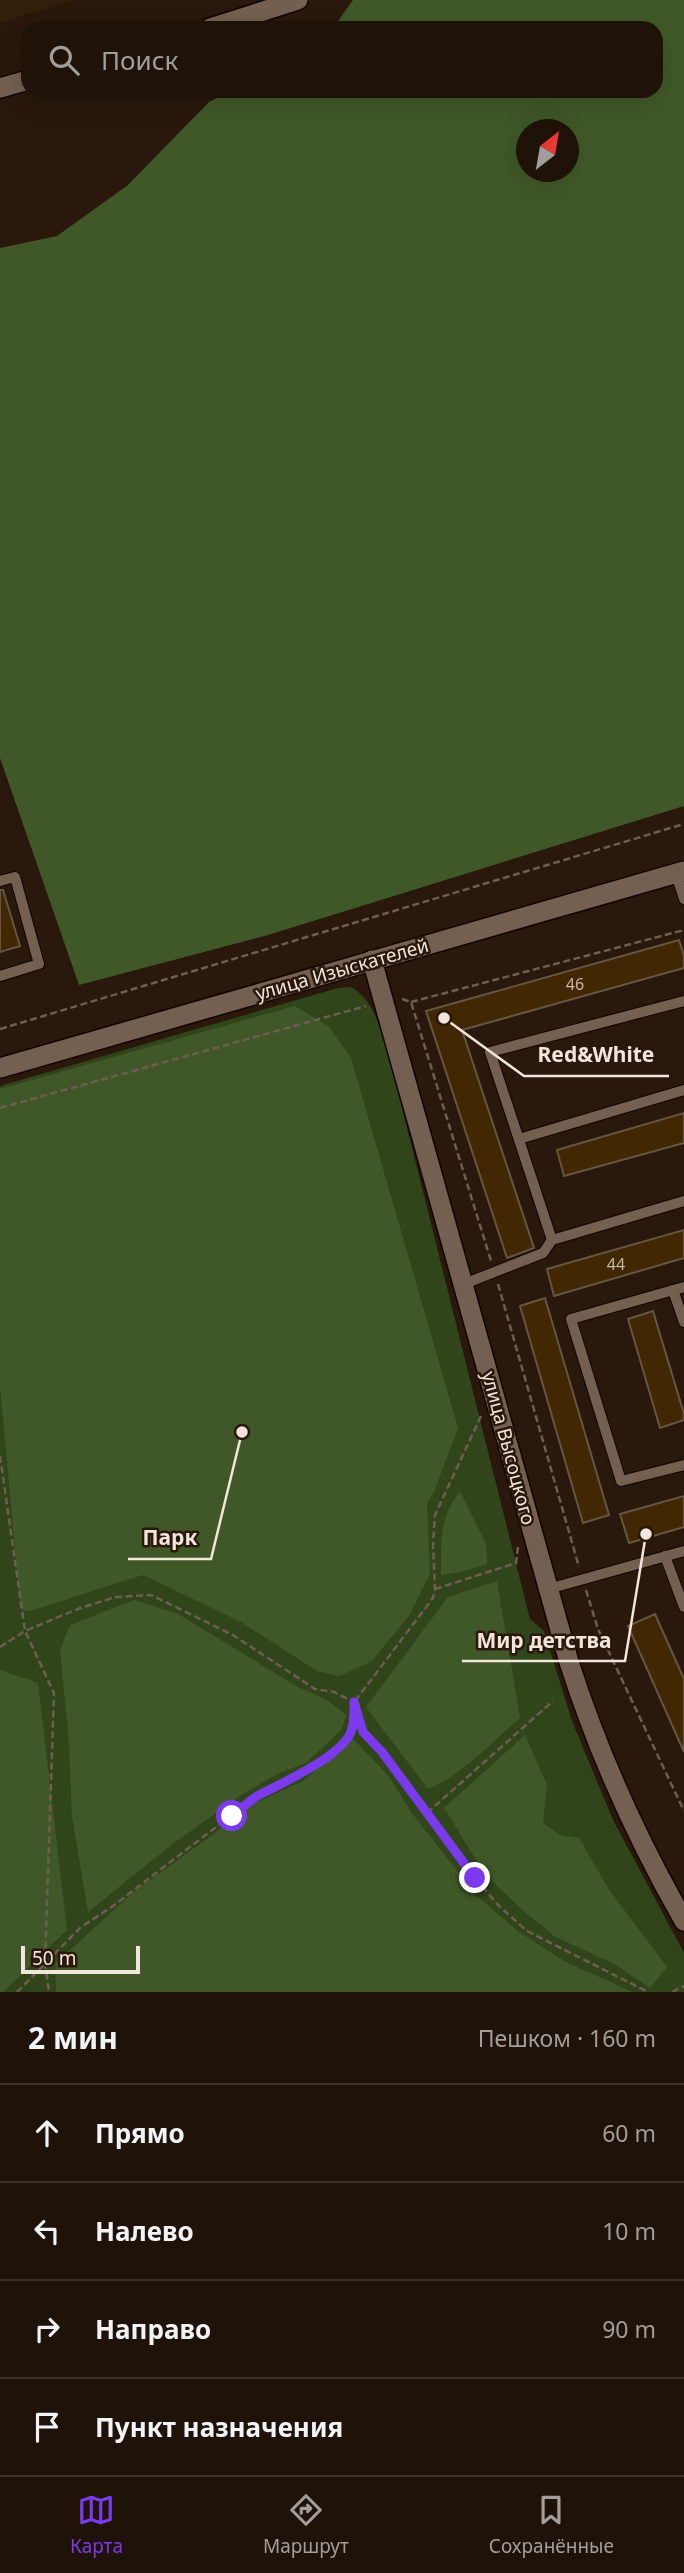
<!DOCTYPE html>
<html lang="ru">
<head>
<meta charset="utf-8">
<style>
	body { margin:0; font-family:"Noto Sans",sans-serif; background:#2c2016; color:#f1f3f6 }
	.compass { position:absolute; left:516px; top:119px; width:63px; height:63px; border-radius:50%; background:#1f1208; box-shadow:0 7px 28px #0002; rotate:31deg }
	.scale { position:absolute; left:21px; bottom:18px; width:119px; box-sizing:border-box; padding-left:7px; border:4px solid #f1e5dc; border-top:0; font-size:19px; line-height:24px; white-space:nowrap; color:#f1e5dc; -webkit-text-stroke:5px #29180b; paint-order:stroke }
	.stop { position:absolute; width:21px; height:21px; margin:-16px; border:5px solid #7c3aed; border-radius:50%; background:#fff }
	.stop.end { background:#7c3aed; border-color:#fff; box-shadow:0 2px 7px #0008 }
	.list { margin:0; padding:0; list-style:none }
	h2 { display:flex; justify-content:space-between; align-items:center; height:91px; margin:0; padding:0 28px; font-size:30px }
	h2 small { font-size:23px; font-weight:400; color:#a19e9c }
	.list li { display:grid; grid-template-columns:46px 1fr auto; gap:21px; align-items:center; box-sizing:border-box; height:98px; padding:0 28px; border-top:2px solid #3c3229 }
	.list b { display:block; font-size:26px; white-space:nowrap }
	.list em { font-size:23px; font-style:normal; color:#a19e9c }
	.icon { flex:none; width:38px; height:38px; fill:none; stroke:currentColor; stroke-width:2; stroke-linecap:round; stroke-linejoin:round }
	.map { position:relative; flex:none; width:684px; height:1992px; overflow:hidden }
	.search { position:absolute; background:#1f1208; box-shadow:0 7px 28px #0002; left:21px; right:21px; top:21px; height:77px; display:flex; align-items:center; gap:18px; box-sizing:border-box; padding:0 24px; border-radius:21px; color:#a19e9c; font-size:26px }
	.sheet { height:483px; background:#1f1208 }
	nav { display:flex; justify-content:space-around; align-items:center; box-sizing:border-box; height:98px; border-top:2px solid #3c3229; background:#1f1208; font-size:19px; color:#a19e9c }
	nav a { display:grid; justify-items:center; gap:4px }
	nav .on { color:#7c3aed }
	.map>svg:first-child { display:block }
	.built { fill:#331d0b }
	.green { fill:#30461a }
	.forest { fill:#405827; fill-rule:evenodd }
	.building { fill:#412702; stroke:#655543; stroke-width:2 }
	.lines { fill:none; stroke-linecap:round; stroke-linejoin:round }
	.service-casing { stroke:#110400; stroke-width:12 }
	.minor-casing { stroke:#110400; stroke-width:22 }
	.tertiary-casing { stroke:#110400; stroke-width:22 }
	.path { stroke:#6d5d52; stroke-width:2.5; stroke-dasharray:7 3.5; stroke-linecap:butt }
	.service { stroke:#745f50; stroke-width:10 }
	.minor { stroke:#745f50; stroke-width:19 }
	.tertiary { stroke:#745f50; stroke-width:19 }
	.route { stroke:#7c3aed; stroke-width:9 }
	.labels { text-anchor:middle; stroke-width:5; stroke-linejoin:round; paint-order:stroke }
	.number-label { font-size:16px; fill:#c5b6a6 }
	.street-label { font-size:19px; fill:#f1e5dc; stroke:#29180b }
	.leader { fill:none; stroke:#f1e5dc; stroke-width:2.5 }
	.callout-dot { fill:#f1e5dc; stroke:#29180b; stroke-width:2.5 }
	.callout-label { font-size:21px; text-anchor:middle; font-weight:bold; fill:#f1e5dc; stroke:#29180b; stroke-width:5; stroke-linejoin:round; paint-order:stroke }
</style>
</head>
<body>
<div class="map">
<svg width="684" height="1992" viewBox="0 0 684 1992">
	<rect width="100%" height="100%" fill="#29180b"/>
	<path class="built" d="M0,0H75L0,23Z"/>
	<path class="green" d="M351,987C375,1001 379,1027 388,1052L530,1619L544,1631L572,1721L613,1820L684,1953V1992H0V1086L338,988Z"/>
	<g class="forest">
		<path d="M353,0H684V806L268,935L79,985L0,758V248L57,236L128,185L209,102L232,91H656V28H333ZM526,130H568V172H526Z"/>
		<path d="M295,1006L328,1026L351,1058L458,1428L434,1492L427,1503L430,1573L411,1613L372,1661L339,1676L317,1671L241,1622L143,1575L30,1611H24L20,1604L0,1386V1089Z"/>
		<path d="M460,1491L486,1544L487,1564L461,1572L441,1575C441,1542 439,1518 460,1491Z"/>
		<path d="M497,1581L520,1718C493,1741 461,1776 428,1789L366,1707L448,1597Z"/>
		<path d="M134,1600L178,1614L298,1687L327,1700L346,1715L342,1729L306,1763L279,1773L241,1795L170,1846L88,1912L72,1816L69,1743L60,1650L70,1625Z"/>
		<path d="M0,1670L38,1683L67,1930L3,1992H0Z"/>
		<path d="M525,1735L547,1785L543,1823L560,1835L579,1838L608,1888L667,1967L650,1988L616,1965L554,1936L519,1907L485,1874L444,1808Z"/>
		<path d="M352,1738L389,1776L411,1812L477,1896L519,1932L564,1961L632,1992H56L55,1964L132,1893L259,1801L303,1781Z"/>
	</g>
	<g class="building">
		<path d="M0,890H3L20,946L0,952Z"/>
		<path d="M679,940L684,956V968L462,1030L534,1248L507,1258L426,1011Z"/>
		<path d="M684,1113V1143L564,1176L557,1150Z"/>
		<path d="M684,1230V1258L554,1296L547,1269Z"/>
		<path d="M545,1298L609,1515L583,1523L520,1306Z"/>
		<path d="M653,1311L684,1414V1420L660,1428L628,1319Z"/>
		<path d="M684,1496V1527L629,1543L620,1514Z"/>
		<path d="M655,1614L684,1679V1752L628,1626Z"/>
	</g>
	<g class="lines">
		<defs>
			<g id="service">
				<path d="M676,874L684,899"/>
				<path d="M0,881L15,877L39,964L0,976"/>
				<path d="M519,1139L684,1090"/>
				<path d="M552,1240L490,1052L684,1001"/>
				<path d="M464,1284L543,1253L552,1240L684,1201"/>
				<path d="M684,1287L571,1319L621,1481L684,1465"/>
				<path d="M673,1290L684,1322"/>
				<path d="M665,1556L684,1607"/>
				<path d="M548,1589L684,1551"/>
			</g>
			<g id="minor">
				<path d="M210,28L298,0"/>
				<path d="M0,88L28,80"/>
			</g>
			<g id="tertiary">
				<path d="M372,960L569,1662C598,1752 637,1839 684,1921"/>
				<path d="M0,1068L684,871"/>
			</g>
		</defs>
		<use href="#service" class="service-casing"/>
		<use href="#minor" class="minor-casing"/>
		<use href="#tertiary" class="tertiary-casing"/>
		<g class="path">
			<path d="M402,999L411,1002L491,1261"/>
			<path d="M411,1002L684,930"/>
			<path d="M0,1029L684,824"/>
			<path d="M0,1108L366,1006"/>
			<path d="M498,1284L579,1567"/>
			<path d="M0,1456L25,1631L54,1693L45,1962L49,1992"/>
			<path d="M435,1589L516,1563L518,1547"/>
			<path d="M586,1590L598,1629L684,1811"/>
			<path d="M0,1647L25,1631L80,1608L116,1597L151,1595L233,1635L315,1689L334,1692L354,1702L364,1732L382,1752L475,1878L499,1906L527,1931L648,1992"/>
			<path d="M355,1701L433,1598L435,1589L433,1543L435,1515L481,1416"/>
			<path d="M427,1813L553,1701"/>
			<path d="M17,1992L81,1927L113,1906L255,1797L297,1777L322,1760L349,1736L355,1718L354,1707"/>
			<path d="M672,1992L684,1986"/>
		</g>
		<use href="#service" class="service"/>
		<use href="#minor" class="minor"/>
		<use href="#tertiary" class="tertiary"/>
	</g>
	<g class="lines">
		<path class="route" d="M232,1816C241,1809 249,1801 259,1795C282,1783 338,1758 350,1734C355,1724 354,1713 354,1702L363,1732L382,1752L475,1878"/>
	</g>
	<g class="labels">
		<g class="number-label">
			<text x="575" y="990">46</text>
			<text x="616" y="1270">44</text>
		</g>
		<g class="street-label">
			<text transform="translate(342 969) rotate(-16)" y="7">улица Изыскателей</text>
			<text transform="translate(509 1448) rotate(75)" y="7">улица Высоцкого</text>
		</g>
	</g>
	<path class="leader" d="M444 1018L524 1076H669M242 1432L211 1559H128M646 1534L625 1661H462"/>
	<g class="callout-dot">
		<circle cx="444" cy="1018" r="7"/>
		<circle cx="242" cy="1432" r="7"/>
		<circle cx="646" cy="1534" r="7"/>
	</g>
	<g class="callout-label">
		<text x="596" y="1062">Red&amp;White</text>
		<text x="170" y="1545">Парк</text>
		<text x="544" y="1648">Мир детства</text>
	</g>
</svg>
<svg class="compass" viewBox="-18 -18 36 36"><path d="M0-13l5 13h-10z" fill="#e53935"/><path d="M0 13l5-13h-10z" fill="#a19e9c"/></svg>
<div class="scale">50 m</div>
<div class="stop" style="left:232px;top:1816px"></div>
<div class="stop end" style="left:475px;top:1878px"></div>
<div class="search"><svg class="icon" aria-label="search" viewBox="0 0 24 24"><circle cx="10" cy="10" r="6"/><path d="M15 15l6 6"/></svg>Поиск</div>
</div>
<section class="sheet">
<h2>2 мин<small>Пешком · 160 m</small></h2>
<ul class="list">
<li><svg class="icon" aria-label="ahead" viewBox="0 0 24 24"><path d="M12 20V5M6 11l6-6 6 6"/></svg><div><b>Прямо</b></div><em>60 m</em></li>
<li><svg class="icon" aria-label="left" viewBox="0 0 24 24"><path d="M17 20v-9H6M10 6l-5 5 5 5"/></svg><div><b>Налево</b></div><em>10 m</em></li>
<li><svg class="icon" aria-label="right" viewBox="0 0 24 24"><path d="M7 20v-9h11M14 6l5 5-5 5"/></svg><div><b>Направо</b></div><em>90 m</em></li>
<li><svg class="icon" aria-label="arrive" viewBox="0 0 24 24"><path d="M6 21V4h12l-3 4 3 4H6"/></svg><div><b>Пункт назначения</b></div></li>
</ul>
</section>
<nav>
<a class="on"><svg class="icon" aria-label="map" viewBox="0 0 24 24"><path d="M3 6l6-2 6 2 6-2v14l-6 2-6-2-6 2zM9 4v14M15 6v14"/></svg>Карта</a>
<a><svg class="icon" aria-label="directions" viewBox="0 0 24 24"><path d="M12 3l9 9-9 9-9-9zM9 14v-3h6M13 9l2 2-2 2"/></svg>Маршрут</a>
<a><svg class="icon" aria-label="saved" viewBox="0 0 24 24"><path d="M7 4h10v16l-5-4-5 4z"/></svg>Сохранённые</a>
</nav>
</body>
</html>
